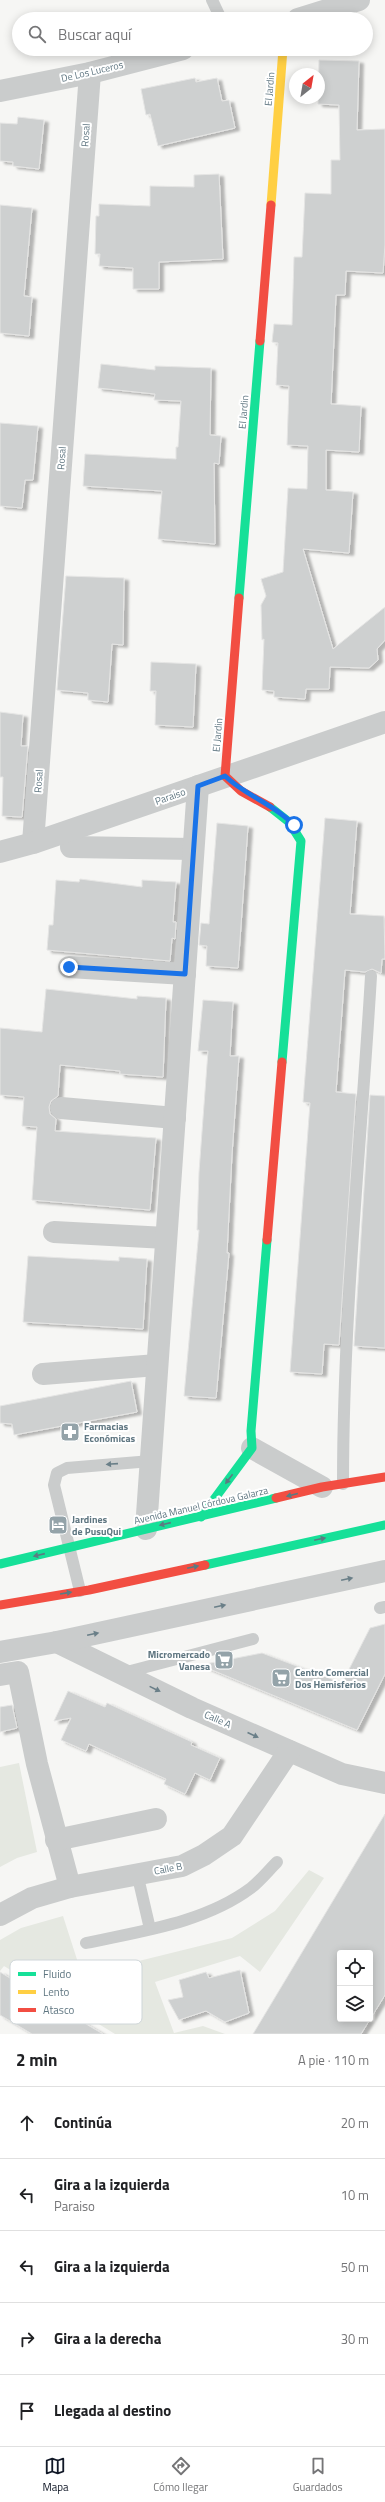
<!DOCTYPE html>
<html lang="es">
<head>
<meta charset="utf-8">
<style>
	body { margin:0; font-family:"Titillium Web",sans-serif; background:#f6f6f6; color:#202124 }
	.controls { position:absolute; right:12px; bottom:12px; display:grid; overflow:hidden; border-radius:4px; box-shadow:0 2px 10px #0003 }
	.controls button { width:36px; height:36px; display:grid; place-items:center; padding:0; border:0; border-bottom:1px solid #e0e0e0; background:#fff; color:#202124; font:20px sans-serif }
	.compass { position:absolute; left:289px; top:68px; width:36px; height:36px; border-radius:50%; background:#fff; box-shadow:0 2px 10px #0003; rotate:31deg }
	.stop { position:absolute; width:12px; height:12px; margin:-9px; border:3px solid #1a73e8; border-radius:50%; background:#fff }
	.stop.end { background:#1a73e8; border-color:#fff; box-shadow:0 1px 4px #0008 }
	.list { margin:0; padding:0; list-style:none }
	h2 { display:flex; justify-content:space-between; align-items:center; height:52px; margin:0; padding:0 16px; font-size:17px }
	h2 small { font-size:13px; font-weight:400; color:#757577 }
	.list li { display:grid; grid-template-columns:26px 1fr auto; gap:12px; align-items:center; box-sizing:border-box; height:72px; padding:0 16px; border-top:1px solid #e0e0e0 }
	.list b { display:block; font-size:15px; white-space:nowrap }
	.list p { margin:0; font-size:13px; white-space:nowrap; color:#757577 }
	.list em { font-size:13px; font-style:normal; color:#757577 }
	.icon { flex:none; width:22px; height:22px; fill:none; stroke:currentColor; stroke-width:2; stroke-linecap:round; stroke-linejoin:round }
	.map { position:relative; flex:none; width:385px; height:2034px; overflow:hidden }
	.search { position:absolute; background:#fff; box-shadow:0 2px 10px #0003; left:12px; right:12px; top:12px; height:44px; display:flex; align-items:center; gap:10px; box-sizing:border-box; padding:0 14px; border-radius:22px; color:#757577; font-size:15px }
	.sheet { height:412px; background:#fff }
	nav { display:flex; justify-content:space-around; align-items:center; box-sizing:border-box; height:56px; border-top:1px solid #e0e0e0; background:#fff; font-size:11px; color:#757577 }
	nav a { display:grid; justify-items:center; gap:2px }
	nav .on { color:#111827 }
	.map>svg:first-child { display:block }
	.green { fill:#e5e8e1 }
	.building { fill:#ced0d0; stroke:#e5e5e4; fill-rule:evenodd; filter:url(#shadow) }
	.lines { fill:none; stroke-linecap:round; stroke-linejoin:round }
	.lane { stroke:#cacccc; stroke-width:12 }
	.street { stroke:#cacccc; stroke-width:22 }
	.fast { stroke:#16e098; stroke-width:9 }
	.slow { stroke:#ffcf43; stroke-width:9 }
	.jam { stroke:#f24e42; stroke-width:9 }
	.oneway { fill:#6a7f88 }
	.oneway2 { fill:#5b7b82 }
	.route { stroke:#1a73e8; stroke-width:5 }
	.labels { text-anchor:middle; stroke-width:4; stroke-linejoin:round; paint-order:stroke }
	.street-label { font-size:10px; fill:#5f7681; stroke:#fff }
	.poi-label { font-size:10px; font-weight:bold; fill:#5f7681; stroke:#fff; text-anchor:start }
	.key { fill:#fff; stroke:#cfd6d9; stroke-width:1 }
	.key-label { font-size:11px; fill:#5f7681 }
</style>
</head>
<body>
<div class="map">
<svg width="385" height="2034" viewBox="0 0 385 2034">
	<defs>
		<filter id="shadow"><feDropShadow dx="4.5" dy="2.5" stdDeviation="1" flood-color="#0004"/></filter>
	</defs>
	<rect width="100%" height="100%" fill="#f6f6f4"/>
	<g class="green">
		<path d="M19,1763L37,1852L17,1858L0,1867V1767Z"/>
		<path d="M309,1870L324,1878L260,1972L240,1956L155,1982L174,2033L203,2026L225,2034H115L4,1966L0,1971V1940L21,1928L63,1916L82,1975L232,1938L275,1911Z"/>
	</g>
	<g class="building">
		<path d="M319,60L359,61L357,130L385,129V245L383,273L346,271L345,295H336L331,404L361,406L359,452L326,450V490L353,492L349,553L303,549L333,649L385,607V640L377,649L378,660L369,668L330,667L329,689H306L305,699L274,697V691L262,690L264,639L262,640L261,605L266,596L261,579L283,572L288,488L307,489L308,446L287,445L289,386L276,385L278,343L272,342L274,324L292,325L294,257H302L305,193L331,194V160H340L339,105L318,104Z"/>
		<path d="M195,78L196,82L217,78L222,101L229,100L235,128L158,146L150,114L146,115L141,89Z"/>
		<path d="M18,117L44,120L39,169L13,166V162L0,161V123L17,124Z"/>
		<path d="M219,174L223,259L159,262V289H133V268L99,266L100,254H95L96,216H99V204L150,206V186L194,187V175Z"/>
		<path d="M0,205L32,208L24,296L32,297L29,336L0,333Z"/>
		<path d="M101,364L155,370V366L211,368L210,435L221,436L219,464L214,463L215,544L158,539L162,491L83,486L85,454L176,459V447H178L181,401L154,400L155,394L98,388Z"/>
		<path d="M0,423L38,426L33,480H25L22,508L0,506Z"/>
		<path d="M66,576L124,578L123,645L112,644L108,702L88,700V693L57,690Z"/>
		<path d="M151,662L196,664L193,727L155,725L156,691H150Z"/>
		<path d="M0,712L23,715L21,746H28L22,817L2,816L3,777H0Z"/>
		<path d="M325,818L357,821L350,914L384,916L385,959H382L381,973L372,969L365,972L345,970L336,1092L356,1094L339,1345L324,1344L322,1374L290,1372L310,1103L303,1102Z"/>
		<path d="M217,823L248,826L238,968L206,966L207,946L199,945L201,923L209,924Z"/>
		<path d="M80,879L142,887V880L176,882L173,922H176L175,939L172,938L170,961L47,950L49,925H53L56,880L79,882Z"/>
		<path d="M46,989L137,999V996L166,998L163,1077L120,1074V1071L60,1065L58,1096L51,1101L49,1107L50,1114L56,1119L55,1131L156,1138L150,1210L32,1200L37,1127L22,1126L24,1097L0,1095V1028L42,1032Z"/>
		<path d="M203,1000L233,1002L230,1056H239L232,1154L227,1253H229L216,1398L184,1396L199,1230H197L199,1172L208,1051H198Z"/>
		<path d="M370,1095L385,1096V1348L354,1346Z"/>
		<path d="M28,1256L119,1261V1257L147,1259L143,1329L23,1322Z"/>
		<path d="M131,1381L137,1412L14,1435L12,1424L0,1423V1406Z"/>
		<path d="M385,1624V1674L357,1730L200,1665L262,1653L342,1683L370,1628Z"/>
		<path d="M68,1691L105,1707L107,1703L192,1742L191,1745L220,1758L210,1780L195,1773L185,1794L164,1784L166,1779L89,1744L86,1751L61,1740L71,1718L54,1721Z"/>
		<path d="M12,1705L17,1728L0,1732V1707Z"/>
		<path d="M385,1814V1995L361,2034H253ZM340,1953H370V2019H340Z"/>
		<path d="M240,1970L249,2013L225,2022L206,2011L179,2020L168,2000L183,1997L179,1980L206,1972L209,1978Z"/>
		<path d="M0,1972L59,2008L103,2034H32L0,2015Z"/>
	</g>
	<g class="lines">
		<g class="lane">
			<path d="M212,0L221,19"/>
			<path d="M343,1484C343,1314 361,1146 371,976"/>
			<path d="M80,1591L54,1485L57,1473L67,1468L151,1461"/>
			<path d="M380,1608L385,1607"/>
			<path d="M123,1673L253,1639"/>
			<path d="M137,1873L150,1929"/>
			<path d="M86,1943C141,1931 204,1923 251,1888C260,1881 268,1871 277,1862"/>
		</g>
		<g class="street">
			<path d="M298,19L359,0"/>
			<path d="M0,91L90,73L183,49"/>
			<path d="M33,843L90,73"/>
			<path d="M71,847L193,849"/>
			<path d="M0,852L33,843L385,722"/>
			<path d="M69,967L185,974"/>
			<path d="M61,1108L175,1118"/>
			<path d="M54,1232L166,1238"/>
			<path d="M43,1374L157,1365"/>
			<path d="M252,1448L322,1487"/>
			<path d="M146,1529L198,786"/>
			<path d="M57,1642L192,1708L342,1774L385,1783"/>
			<path d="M0,1652L57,1642L385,1571"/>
			<path d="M0,1675L18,1672L37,1764L70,1887"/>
			<path d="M56,1840L156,1819"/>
			<path d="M0,1915L32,1898L70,1887L182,1866L204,1855L232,1836L289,1751"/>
		</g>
		<g class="fast">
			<path d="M239,598L260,341"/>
			<path d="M270,807L289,822L301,841L282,1062"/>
			<path d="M201,1517L252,1448L251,1431L267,1240"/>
			<path d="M0,1564L276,1498"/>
			<path d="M205,1565L385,1525"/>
		</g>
		<path class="slow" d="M271,205L283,49"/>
		<g class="jam">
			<path d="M260,341L271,205"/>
			<path d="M239,598L225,776L241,791L270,807"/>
			<path d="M267,1240L282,1062"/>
			<path d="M276,1498L322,1487L385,1477"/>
			<path d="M0,1605L89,1590L205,1565"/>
		</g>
	</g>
	<defs><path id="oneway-solid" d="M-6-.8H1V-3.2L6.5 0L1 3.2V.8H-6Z"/></defs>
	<g class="oneway">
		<use href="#oneway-solid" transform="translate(112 1464) rotate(176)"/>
		<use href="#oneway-solid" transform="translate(347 1579) rotate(-12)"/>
		<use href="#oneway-solid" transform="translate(220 1606) rotate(-12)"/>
		<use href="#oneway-solid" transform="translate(93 1634) rotate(-12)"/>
		<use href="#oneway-solid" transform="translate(155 1689) rotate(26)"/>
		<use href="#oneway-solid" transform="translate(253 1735) rotate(24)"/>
	</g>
	<g class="oneway2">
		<use href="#oneway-solid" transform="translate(229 1479) rotate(127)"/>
		<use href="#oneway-solid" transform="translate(292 1495) rotate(166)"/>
		<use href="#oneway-solid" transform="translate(165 1524) rotate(167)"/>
		<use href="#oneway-solid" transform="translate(320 1539) rotate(-12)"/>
		<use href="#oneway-solid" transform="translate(39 1555) rotate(167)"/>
		<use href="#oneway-solid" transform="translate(193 1567) rotate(-12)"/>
		<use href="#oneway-solid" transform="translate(66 1593) rotate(-9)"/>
	</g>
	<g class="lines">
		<path class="route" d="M69,967L185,974L198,786L225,776C246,796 274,804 294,825"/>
	</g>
	<defs>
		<symbol id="pharmacy-square" viewBox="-11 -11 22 22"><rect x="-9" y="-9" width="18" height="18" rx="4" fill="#94a3a9" stroke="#fff"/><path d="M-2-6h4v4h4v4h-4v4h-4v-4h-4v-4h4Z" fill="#fff"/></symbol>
		<symbol id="hotel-square" viewBox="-11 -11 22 22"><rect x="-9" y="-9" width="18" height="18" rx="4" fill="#94a3a9" stroke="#fff"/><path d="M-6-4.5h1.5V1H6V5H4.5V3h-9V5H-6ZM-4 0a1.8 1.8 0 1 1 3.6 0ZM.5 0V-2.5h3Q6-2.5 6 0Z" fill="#fff"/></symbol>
		<symbol id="supermarket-square" viewBox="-11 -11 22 22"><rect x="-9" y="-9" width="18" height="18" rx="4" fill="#94a3a9" stroke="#fff"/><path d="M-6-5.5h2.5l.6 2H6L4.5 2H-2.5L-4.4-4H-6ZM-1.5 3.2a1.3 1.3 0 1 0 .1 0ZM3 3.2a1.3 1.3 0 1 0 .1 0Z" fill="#fff"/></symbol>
	</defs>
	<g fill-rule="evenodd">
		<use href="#pharmacy-square" x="59" y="1421" width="22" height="22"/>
		<use href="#hotel-square" x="47" y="1514" width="22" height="22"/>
		<use href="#supermarket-square" x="213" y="1649" width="22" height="22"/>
		<use href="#supermarket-square" x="270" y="1667" width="22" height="22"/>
	</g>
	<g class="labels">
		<g class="street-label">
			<text transform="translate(92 71) rotate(-13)" y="4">De Los Luceros</text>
			<text transform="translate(269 89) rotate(-85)" y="4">El Jardin</text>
			<text transform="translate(85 135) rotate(-86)" y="4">Rosal</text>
			<text transform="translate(243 412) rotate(-85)" y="4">El Jardin</text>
			<text transform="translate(61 458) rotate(-86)" y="4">Rosal</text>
			<text transform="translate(217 735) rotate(-85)" y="4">El Jardin</text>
			<text transform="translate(38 781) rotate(-86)" y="4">Rosal</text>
			<text transform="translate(170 796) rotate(-19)" y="4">Paraiso</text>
			<text transform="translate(201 1505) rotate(-13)" y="4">Avenida Manuel Córdova Galarza</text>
			<text transform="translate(218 1719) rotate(24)" y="4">Calle A</text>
			<text transform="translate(168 1868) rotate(-11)" y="4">Calle B</text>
		</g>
		<g class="poi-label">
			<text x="84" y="1430">Farmacias<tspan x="84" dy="12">Económicas</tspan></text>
			<text x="72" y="1523">Jardines<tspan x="72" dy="12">de PusuQui</tspan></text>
			<text x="210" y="1658" text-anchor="end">Micromercado<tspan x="210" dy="12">Vanesa</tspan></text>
			<text x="295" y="1676">Centro Comercial<tspan x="295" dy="12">Dos Hemisferios</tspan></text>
		</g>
	</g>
	<rect x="10" y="1960" width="132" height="64" rx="6" class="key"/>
	<rect x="18" y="1972" width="18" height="4" fill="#16e098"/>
	<rect x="18" y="1990" width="18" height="4" fill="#ffcf43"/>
	<rect x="18" y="2008" width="18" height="4" fill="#f24e42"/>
	<g class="key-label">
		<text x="43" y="1978">Fluido</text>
		<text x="43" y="1996">Lento</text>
		<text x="43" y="2014">Atasco</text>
	</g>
</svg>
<div class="controls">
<button><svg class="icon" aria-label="locate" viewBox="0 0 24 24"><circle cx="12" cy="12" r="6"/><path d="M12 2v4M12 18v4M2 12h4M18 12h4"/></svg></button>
<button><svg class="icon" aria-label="layers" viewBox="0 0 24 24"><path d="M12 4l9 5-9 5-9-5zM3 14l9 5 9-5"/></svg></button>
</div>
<svg class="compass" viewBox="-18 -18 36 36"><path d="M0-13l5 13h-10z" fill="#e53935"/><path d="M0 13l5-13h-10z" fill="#757577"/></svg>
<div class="stop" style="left:294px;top:825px"></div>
<div class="stop end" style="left:69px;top:967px"></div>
<div class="search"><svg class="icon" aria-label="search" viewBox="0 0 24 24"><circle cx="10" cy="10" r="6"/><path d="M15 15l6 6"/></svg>Buscar aquí</div>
</div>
<section class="sheet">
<h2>2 min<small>A pie · 110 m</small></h2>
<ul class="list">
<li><svg class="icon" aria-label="ahead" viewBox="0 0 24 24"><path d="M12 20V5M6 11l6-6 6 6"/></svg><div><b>Continúa</b></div><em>20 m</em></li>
<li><svg class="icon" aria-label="left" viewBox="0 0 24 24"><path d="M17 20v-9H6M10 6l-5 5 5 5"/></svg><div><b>Gira a la izquierda</b><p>Paraiso</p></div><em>10 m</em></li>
<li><svg class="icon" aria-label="left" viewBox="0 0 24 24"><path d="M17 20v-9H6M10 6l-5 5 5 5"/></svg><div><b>Gira a la izquierda</b></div><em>50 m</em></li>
<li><svg class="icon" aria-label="right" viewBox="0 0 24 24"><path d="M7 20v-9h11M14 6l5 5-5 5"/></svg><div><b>Gira a la derecha</b></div><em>30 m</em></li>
<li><svg class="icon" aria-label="arrive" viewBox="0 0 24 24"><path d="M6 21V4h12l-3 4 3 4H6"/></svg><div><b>Llegada al destino</b></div></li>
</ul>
</section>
<nav>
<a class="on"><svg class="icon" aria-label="map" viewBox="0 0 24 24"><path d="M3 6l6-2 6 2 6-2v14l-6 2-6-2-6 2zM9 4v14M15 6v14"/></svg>Mapa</a>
<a><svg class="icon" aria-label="directions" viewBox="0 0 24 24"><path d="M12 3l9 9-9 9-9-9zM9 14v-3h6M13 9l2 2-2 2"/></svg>Cómo llegar</a>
<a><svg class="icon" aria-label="saved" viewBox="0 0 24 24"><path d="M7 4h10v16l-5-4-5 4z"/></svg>Guardados</a>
</nav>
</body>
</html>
